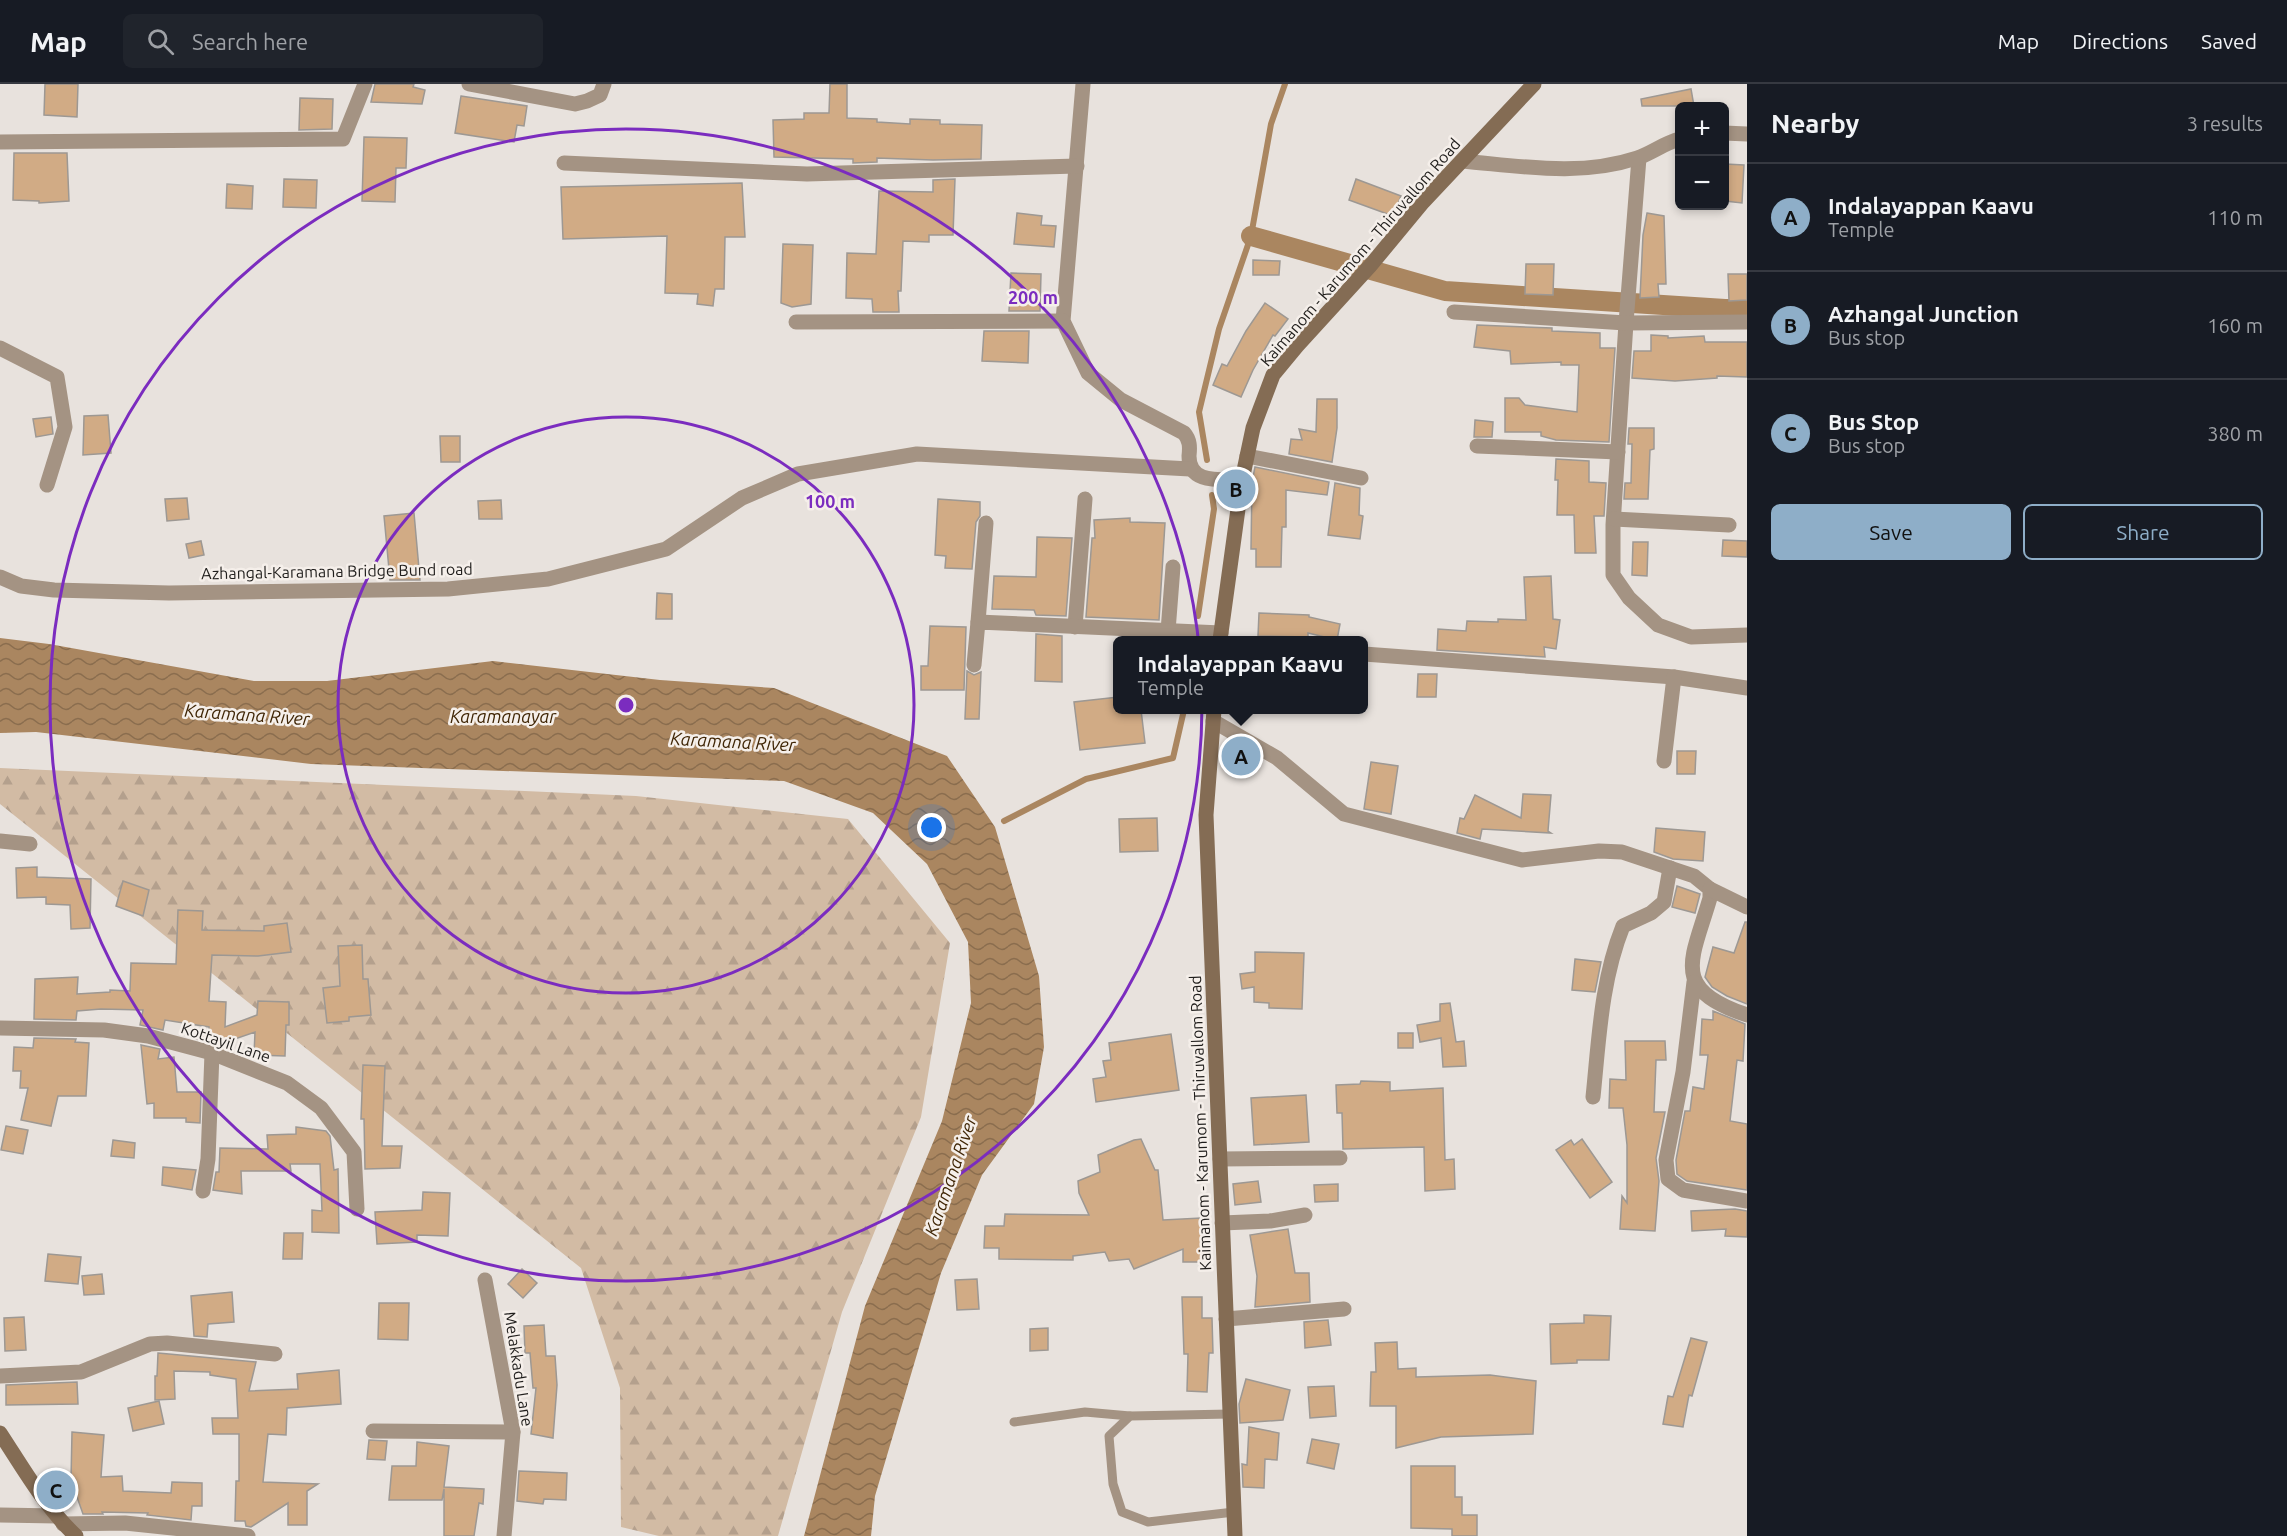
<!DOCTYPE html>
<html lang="en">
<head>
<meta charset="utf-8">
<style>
	body { margin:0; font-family:Ubuntu,sans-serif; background:#20242c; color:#f1f3f6 }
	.controls { position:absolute; right:18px; top:18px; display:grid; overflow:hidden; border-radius:9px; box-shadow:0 3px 9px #0003 }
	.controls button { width:54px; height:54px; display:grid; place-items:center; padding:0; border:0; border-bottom:2px solid #363941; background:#171b24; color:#f1f3f6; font:30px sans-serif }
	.you { position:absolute; left:932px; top:744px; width:21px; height:21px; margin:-15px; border:4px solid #fff; border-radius:50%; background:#1a73e8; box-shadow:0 0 0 9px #1a73e833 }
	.badge { display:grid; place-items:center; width:39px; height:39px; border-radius:50%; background:#8eaec8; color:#111; font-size:20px; font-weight:700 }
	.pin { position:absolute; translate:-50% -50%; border:3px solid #fff; box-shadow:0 2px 6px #0006 }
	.popup { position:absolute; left:1113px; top:552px; width:255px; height:78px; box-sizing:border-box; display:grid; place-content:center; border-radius:9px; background:#171b24; filter:drop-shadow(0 2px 4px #0005); font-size:20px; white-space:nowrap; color:#9ea1a6 }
	.popup b { font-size:22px; color:#f1f3f6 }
	.popup::after { content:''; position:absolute; left:50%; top:100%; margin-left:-12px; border:12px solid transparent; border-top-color:#171b24 }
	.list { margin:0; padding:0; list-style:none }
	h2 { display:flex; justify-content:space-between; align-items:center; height:78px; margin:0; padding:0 24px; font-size:26px }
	h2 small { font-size:20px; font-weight:400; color:#9ea1a6 }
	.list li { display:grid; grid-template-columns:39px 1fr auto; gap:18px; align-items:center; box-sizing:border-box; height:108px; padding:0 24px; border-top:2px solid #363941 }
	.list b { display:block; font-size:22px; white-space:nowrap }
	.list p { margin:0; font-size:20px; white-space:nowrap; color:#9ea1a6 }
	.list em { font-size:20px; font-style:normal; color:#9ea1a6 }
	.actions { display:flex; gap:12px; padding:18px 24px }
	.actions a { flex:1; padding:14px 0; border:2px solid #8eaec8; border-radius:9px; text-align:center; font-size:21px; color:#8eaec8 }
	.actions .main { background:#8eaec8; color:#111 }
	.icon { flex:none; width:33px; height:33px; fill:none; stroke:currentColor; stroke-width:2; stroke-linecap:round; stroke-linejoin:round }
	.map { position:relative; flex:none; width:1747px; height:1452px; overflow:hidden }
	header { display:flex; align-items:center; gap:36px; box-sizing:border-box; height:84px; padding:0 30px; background:#171b24; border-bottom:2px solid #363941 }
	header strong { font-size:28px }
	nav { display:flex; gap:33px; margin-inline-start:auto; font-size:21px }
	.search { width:420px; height:54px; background:#20242c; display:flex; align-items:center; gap:15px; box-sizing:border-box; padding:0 21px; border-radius:9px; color:#9ea1a6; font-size:22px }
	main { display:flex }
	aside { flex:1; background:#171b24 }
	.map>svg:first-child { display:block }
	.forest { fill:url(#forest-firs) }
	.water { fill:url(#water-waves) }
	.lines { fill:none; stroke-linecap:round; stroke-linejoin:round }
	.stream { stroke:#aa8660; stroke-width:6 }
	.canal { stroke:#aa8660; stroke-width:20 }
	.building { fill:#d1ab85; stroke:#9d9893; stroke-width:1.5 }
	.lane { stroke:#a49383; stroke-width:9 }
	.street { stroke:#a49383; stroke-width:15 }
	.secondary { stroke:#846c54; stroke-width:15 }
	.ring { fill:none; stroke:#7b2cbf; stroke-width:3 }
	.labels { text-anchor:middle; stroke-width:5; stroke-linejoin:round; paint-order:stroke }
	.street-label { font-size:16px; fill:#201e1c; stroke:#f5efea }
	.water-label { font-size:18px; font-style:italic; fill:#402606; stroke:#f5efea }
	.centre { fill:#7b2cbf; stroke:#f5efea; stroke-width:3 }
	.ring-label { font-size:18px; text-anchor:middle; font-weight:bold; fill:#7b2cbf; stroke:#f5efea; stroke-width:5; stroke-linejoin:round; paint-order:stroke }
</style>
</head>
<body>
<header>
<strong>Map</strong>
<div class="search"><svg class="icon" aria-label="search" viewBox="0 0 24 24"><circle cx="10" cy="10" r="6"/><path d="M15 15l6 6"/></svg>Search here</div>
<nav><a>Map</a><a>Directions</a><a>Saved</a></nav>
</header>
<main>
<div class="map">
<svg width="1747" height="1452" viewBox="0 0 1747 1452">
	<defs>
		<pattern id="forest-firs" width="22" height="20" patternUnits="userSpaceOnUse" patternTransform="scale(1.5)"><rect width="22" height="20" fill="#d2bba4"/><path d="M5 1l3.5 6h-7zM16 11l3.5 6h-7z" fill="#b4a08d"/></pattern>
		<pattern id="water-waves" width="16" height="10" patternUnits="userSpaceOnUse" patternTransform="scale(1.5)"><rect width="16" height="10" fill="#aa8660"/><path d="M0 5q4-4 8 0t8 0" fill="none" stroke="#8a6d4e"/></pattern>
	</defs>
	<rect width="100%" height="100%" fill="#e8e2dd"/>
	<path class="forest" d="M0,684L636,712L848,735L950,859L921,1033L842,1228L778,1452H659L621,1443L620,1304L581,1184L0,720Z"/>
	<path class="water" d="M0,554L49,560L254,597H327L493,577L660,596L774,604L947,672L995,743L1039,892L1044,963L1034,1020L982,1091L941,1189L875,1412L871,1452H804L865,1222L942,1037L971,919L968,858L927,780L873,729L784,697L311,680L36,648L0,649Z"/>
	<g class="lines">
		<g class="stream">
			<path d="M1207,376L1199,328L1219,245L1251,152L1271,40L1285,0"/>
			<path d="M1198,532L1214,425L1212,411"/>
			<path d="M1004,737L1086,695L1173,674L1184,626"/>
		</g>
		<path class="canal" d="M1251,152L1445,207L1725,225H1747"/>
	</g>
	<g class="building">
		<path d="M45,0H78L77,33L44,31Z"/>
		<path d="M375,0H414L413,3L425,6L422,20L371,18Z"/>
		<path d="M830,0H847V34L877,35V38L910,40V35L940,36V40L982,41L981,75L933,76L877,74V78L853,79V75L774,73L773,36L804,35V29H829Z"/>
		<path d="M1691,5L1694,22H1642L1641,15Z"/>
		<path d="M461,12L527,22L524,42L517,41L514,58L455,49Z"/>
		<path d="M300,14L333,15L332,45L299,46Z"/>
		<path d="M364,53L407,54L406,84H396L395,118L362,117Z"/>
		<path d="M14,69H67L69,117L39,119V117L13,116Z"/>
		<path d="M1725,80L1744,81L1742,119L1725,117Z"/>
		<path d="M284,95L317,96L316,124L283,123Z"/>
		<path d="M955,95L953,151H929V158L903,157L901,207H898L899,228H873L872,215L846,214L847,169L876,170L879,107L933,108V96Z"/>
		<path d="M1356,95L1401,112L1393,132L1349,116Z"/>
		<path d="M742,99L745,153H725L724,205H715L713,222L697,220L698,210L665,209L667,152L563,155L561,103Z"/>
		<path d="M227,100L253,102L252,125L226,124Z"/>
		<path d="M1017,129L1042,132L1041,141L1056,142L1054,163L1014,160Z"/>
		<path d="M1647,129L1664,132L1666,200H1658L1659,213L1640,214L1643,151Z"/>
		<path d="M783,160L813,161L811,220L792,223L781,219Z"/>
		<path d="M1253,176L1280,177L1279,191H1253Z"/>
		<path d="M1526,180H1554L1553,211L1525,210Z"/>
		<path d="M1011,189L1041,190L1040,227H1009Z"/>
		<path d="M1728,190H1747V216L1729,217Z"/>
		<path d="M1265,219L1288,235L1275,252L1273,251L1253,286L1241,313L1213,301L1222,280L1227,282L1246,247Z"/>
		<path d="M1477,241L1552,244V247L1600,249V264H1615L1609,358L1556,356L1541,352V348H1505V314H1519L1525,321L1577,328L1579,281H1561V278L1511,280L1510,267L1474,263Z"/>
		<path d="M984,247H1029L1028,279L982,277Z"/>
		<path d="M1651,251L1668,252V254L1704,252L1705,258H1747V293L1717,292V294L1675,297L1632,294L1634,267H1651Z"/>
		<path d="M1317,315H1337V344L1332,378L1289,370L1291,355L1302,356L1299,345L1316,348Z"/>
		<path d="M108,331L111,369L83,371L84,332Z"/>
		<path d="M51,333L53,350L36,353L33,335Z"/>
		<path d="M1475,336L1493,338L1492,353H1474Z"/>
		<path d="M1629,344H1654V365L1650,366L1648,415H1624L1625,399H1631L1632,360H1628Z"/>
		<path d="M440,352H460V378H441Z"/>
		<path d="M1556,375L1589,377V398L1606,399L1604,432H1594L1596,469H1575L1574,431H1557L1558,396H1555Z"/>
		<path d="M1255,383L1329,398L1327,411L1286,406V443H1282L1281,483H1256V465H1251L1252,398Z"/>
		<path d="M1335,399L1360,404L1359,431L1363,432L1360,455L1328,451Z"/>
		<path d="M187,414L189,435L167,437L165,415Z"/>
		<path d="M938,415L980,418V432L976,438L972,485L945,484L946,472L935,471Z"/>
		<path d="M501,416L502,435H479L478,417Z"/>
		<path d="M414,429L420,496H390L384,432Z"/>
		<path d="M1130,434V438L1165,439L1159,536L1086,533L1092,454H1095L1094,436Z"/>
		<path d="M1037,453L1072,454L1066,532L1036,531L1034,526L992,525L994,492L1036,493Z"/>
		<path d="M1723,456L1747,457V473L1722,472Z"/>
		<path d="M201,457L204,471L189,474L186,460Z"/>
		<path d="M1633,458H1648L1647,492L1632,491Z"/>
		<path d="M1551,492L1553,535L1560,536L1556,565L1544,563L1545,573L1437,566L1438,545L1466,547L1467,537L1498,538V535L1526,536L1524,493Z"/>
		<path d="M657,509L672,510V535H656Z"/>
		<path d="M1259,529L1309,531V533L1340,540L1337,556L1308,549V553L1258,552Z"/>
		<path d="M930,542L966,543L964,606H921V582H928Z"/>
		<path d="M1036,550L1062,552V598L1035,597Z"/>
		<path d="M967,587L974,591L981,588L979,635H965Z"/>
		<path d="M1418,590H1437L1436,613H1417Z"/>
		<path d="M1118,613V626H1141L1145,659L1080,666L1074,618Z"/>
		<path d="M1677,667H1696L1695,690H1677Z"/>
		<path d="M1371,678L1398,682L1391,730L1364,725Z"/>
		<path d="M1523,710L1551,711L1548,747L1551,749L1482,745L1480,755L1457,749L1460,734L1464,735L1475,711L1521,734Z"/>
		<path d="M1157,734L1158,767L1120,768L1119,735Z"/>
		<path d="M1656,744L1705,748L1703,777L1673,775L1654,768Z"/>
		<path d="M37,783V793L91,795L90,844L71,845L70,821L46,820V813L17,814L16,784Z"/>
		<path d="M123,797L149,806L143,832L116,822Z"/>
		<path d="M1677,802L1700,810L1695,829L1672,823Z"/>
		<path d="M178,826L203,827L202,846L264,847V842L287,839L291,868L258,872L212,871L209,917L226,918L225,943L257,931L258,917L289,918V941H286L285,972L254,971L255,948L229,957L200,956L193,954L209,948V943L165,936L163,946L140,941L143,926L101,925L77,927L76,936L34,935L35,895L78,893L77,910L110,908V906L130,907L131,879L176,880Z"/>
		<path d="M1745,838H1747V920L1727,912L1712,903L1705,893L1713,863L1734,869Z"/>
		<path d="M362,861L363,895H368L371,931L349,933V937L327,939L323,904L340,902L338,862Z"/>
		<path d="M1255,868L1304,869L1302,925L1269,924V919L1254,918V903L1242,905L1240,890L1255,888Z"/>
		<path d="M1575,875L1601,878L1595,908L1572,906Z"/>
		<path d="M1450,919L1456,958L1464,957L1466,982L1443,983L1441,954L1420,958L1417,941L1440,937V920Z"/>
		<path d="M1713,927L1745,940L1743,977L1737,976L1730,1037L1747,1040V1106L1687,1097L1677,1090L1676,1076L1685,1027H1690L1693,1003L1704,1005L1708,971H1700L1702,935L1713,936Z"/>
		<rect x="1398" y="949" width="15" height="15"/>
		<path d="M1171,950L1179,1006L1096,1018L1093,995L1106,993L1103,977L1111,976L1109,959Z"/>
		<path d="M34,954L76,955L75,958L89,959L86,1012H58L51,1042L21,1036L28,1004H20L21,987H13L14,963L33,964Z"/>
		<path d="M1625,957H1665L1666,976H1656L1654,1028H1665L1656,1074L1659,1097L1655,1147L1620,1145L1622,1112L1627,1119V1061L1623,1024H1609L1610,995L1626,996Z"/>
		<path d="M141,961L160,965L158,975L174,973L177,1008H201L200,1039L186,1038V1034H154V1019L147,1020Z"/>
		<path d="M363,981L385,982L382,1062H402L400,1084L365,1085L364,1035H361Z"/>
		<path d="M1361,997L1390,998V1007L1443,1004L1445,1076L1454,1075L1455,1105L1425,1107L1424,1063L1343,1065L1342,1029H1337L1336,1001L1360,1000Z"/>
		<path d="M1306,1011L1309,1058L1254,1061L1251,1014Z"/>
		<path d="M6,1042L28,1046L23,1070L1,1066Z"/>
		<path d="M296,1043L326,1047L330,1052L334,1086L338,1085L339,1149L312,1148V1126L322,1127L320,1080H290L291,1087H241L242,1110L213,1106L216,1088H219L220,1064L268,1065L267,1051L296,1050Z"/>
		<path d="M1141,1055L1155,1086H1158L1163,1136L1201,1134L1202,1178H1183V1165L1134,1185L1129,1175L1109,1177L1105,1168L1073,1172V1176L999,1175V1164H984L985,1142H1004L1005,1130L1089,1131L1079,1109L1078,1097L1100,1088L1098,1071L1134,1056Z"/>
		<path d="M1582,1055L1612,1098L1590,1114L1556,1066L1571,1056L1574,1061Z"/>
		<path d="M113,1056L135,1059L134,1074L111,1072Z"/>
		<path d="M163,1083L196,1086L192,1106L162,1101Z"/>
		<path d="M1258,1097L1261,1118L1235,1121L1233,1100Z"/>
		<path d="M1338,1100V1117L1315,1118L1314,1101Z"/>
		<path d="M423,1108L450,1109L448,1152L417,1151V1158L377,1160L375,1128L422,1126Z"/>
		<path d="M1735,1125L1747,1127V1153L1725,1152L1726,1145L1692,1147L1691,1127Z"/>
		<path d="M1288,1145L1295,1189H1309L1310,1218L1255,1223L1257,1192L1250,1151Z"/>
		<path d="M284,1149H303L302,1175H283Z"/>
		<path d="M48,1170L81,1173L78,1200L45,1197Z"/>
		<path d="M522,1185L537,1199L523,1214L508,1200Z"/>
		<path d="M102,1190L104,1210L84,1211L82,1192Z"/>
		<path d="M977,1195L979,1225L957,1226L955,1196Z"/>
		<path d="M232,1208L234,1238L208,1240L207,1253L194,1252L191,1212Z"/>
		<path d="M1182,1213H1202V1234H1212L1213,1269H1209L1207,1308L1187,1307L1188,1270H1184Z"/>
		<path d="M379,1219H409L408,1256L378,1255Z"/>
		<path d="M1584,1231L1611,1232L1609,1276H1577V1279L1551,1280L1550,1240L1584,1239Z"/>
		<path d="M24,1233L26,1266L5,1267L4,1234Z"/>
		<path d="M1328,1236L1331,1261L1305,1264L1304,1238Z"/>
		<path d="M544,1241L546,1272H555L557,1301L553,1354L531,1350L536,1304H533L530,1269H525L524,1242Z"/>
		<path d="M1048,1244V1266L1030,1267V1245Z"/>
		<path d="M1691,1254L1707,1258L1692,1312L1689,1311L1683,1343L1663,1340L1668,1312L1673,1313Z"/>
		<path d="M1397,1258L1398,1285L1416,1284V1293L1490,1291L1536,1297L1533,1350L1441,1353L1396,1364V1322H1370L1371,1288H1376L1375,1259Z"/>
		<path d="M158,1269L256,1278L249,1307L298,1305L297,1290L339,1286L341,1320L287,1324L286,1351L268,1350L263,1398L318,1400L307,1407V1441H288V1419L251,1443L246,1442L245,1437H235L236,1397H239V1350H213L212,1334H238L236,1295L210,1291V1288L174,1287L175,1315L155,1316V1292H157Z"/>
		<path d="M1246,1295L1290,1306L1283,1336L1240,1339L1239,1320Z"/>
		<path d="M77,1298L78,1320L6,1321V1301Z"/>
		<path d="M1334,1302L1336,1332L1310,1334L1308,1303Z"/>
		<path d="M159,1317L164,1340L133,1347L128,1324Z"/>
		<path d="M1249,1343L1279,1349L1277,1376L1265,1375L1264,1404L1243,1403L1242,1380L1247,1381Z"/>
		<path d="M72,1348L104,1351L101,1393L122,1392L123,1407L171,1409L172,1398L202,1399V1422H192L191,1436L147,1431L148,1429L102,1428L103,1430H83L71,1396Z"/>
		<path d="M1312,1355L1339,1360L1334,1385L1307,1379Z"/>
		<path d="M369,1356L387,1357L385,1376L367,1375Z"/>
		<path d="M417,1358L449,1362L444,1403L484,1405L483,1420L479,1419L474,1452H444V1405L442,1416H389L392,1382H416Z"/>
		<path d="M1411,1382H1455V1413H1462V1431H1477V1452H1452V1445L1411,1444Z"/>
		<path d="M519,1387L567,1389L566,1416L544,1415L543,1420L517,1417Z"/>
	</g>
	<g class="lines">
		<g class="lane">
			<path d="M1230,1330L1130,1332L1109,1352L1113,1400L1122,1428L1148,1438L1234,1428"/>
			<path d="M1014,1338L1085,1328L1130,1332"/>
		</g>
		<g class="street">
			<path d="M469,0L575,20L587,17L600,11L604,0"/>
			<path d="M1083,0L1063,237L1088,289L1121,316L1184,349C1190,356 1190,363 1189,372C1189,401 1221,395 1242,396"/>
			<path d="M1724,49L1747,50"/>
			<path d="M0,58L343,55L365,0"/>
			<path d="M1639,74L1626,239L1613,441V491L1629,514L1658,541L1691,553L1747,551"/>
			<path d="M1462,77C1521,82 1580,93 1637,74C1652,69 1664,59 1680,55"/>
			<path d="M564,79L807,90L1077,82"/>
			<path d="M1454,228L1626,239L1747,238"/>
			<path d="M796,238L1063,237"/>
			<path d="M0,264L57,293L65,343L47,401"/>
			<path d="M1477,362L1618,368"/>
			<path d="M1247,372L1361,394"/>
			<path d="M1614,435L1729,441"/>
			<path d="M0,493L21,502L54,506L169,509L448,505L548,495L666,465L742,414L798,390L917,370L1190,385"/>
			<path d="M978,538L986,439"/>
			<path d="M1075,543L1085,415"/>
			<path d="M1168,547L1173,483"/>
			<path d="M1364,570L1674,593L1747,604"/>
			<path d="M974,581L978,538L1221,549"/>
			<path d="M1213,637L1277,674L1344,730L1522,776L1599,767L1622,768L1694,792L1710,805V814C1692,876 1669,905 1747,931"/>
			<path d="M1664,677L1674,593"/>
			<path d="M0,757L30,760"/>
			<path d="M1710,805L1747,823"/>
			<path d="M1694,898L1683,988L1666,1076L1668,1095L1683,1106L1747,1117"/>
			<path d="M0,944L104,946L148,952L212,969L287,999L321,1024L354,1068L357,1125"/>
			<path d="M1593,1013C1599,955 1601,897 1623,842L1651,829L1664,818L1670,784"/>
			<path d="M1220,1075L1340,1074"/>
			<path d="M203,1107L208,1075L212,969"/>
			<path d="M1222,1139L1270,1137L1305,1131"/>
			<path d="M485,1196L513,1348L504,1452"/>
			<path d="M1226,1235L1344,1225"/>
			<path d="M0,1292L81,1288L150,1260L167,1259L275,1270"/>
			<path d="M373,1347L513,1348"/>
			<path d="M0,1431L57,1432"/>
			<path d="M63,1440L125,1439L248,1452"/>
		</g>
		<g class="secondary">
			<path d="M1220,556L1242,396L1253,344L1273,291L1297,262L1370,182L1423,118L1534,0"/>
			<path d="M1214,626L1206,731L1235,1452"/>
			<path d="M0,1349C23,1384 45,1423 76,1452"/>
		</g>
	</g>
	<g class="ring">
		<circle cx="626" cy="621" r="288"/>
		<circle cx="626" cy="621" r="576"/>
	</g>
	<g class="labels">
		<g class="street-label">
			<text transform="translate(1360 168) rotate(-49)" y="6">Kaimanom - Karumom - Thiruvallom Road</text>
			<text transform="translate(337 487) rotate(-1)" y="6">Azhangal-Karamana Bridge Bund road</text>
			<text transform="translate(226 958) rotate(19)" y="6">Kottayil Lane</text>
			<text transform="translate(1200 1039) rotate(-92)" y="6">Kaimanom - Karumom - Thiruvallom Road</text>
			<text transform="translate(519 1285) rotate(81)" y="6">Melakkadu Lane</text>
		</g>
		<g class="water-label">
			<text transform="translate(247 631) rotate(4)" y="6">Karamana River</text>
			<text x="503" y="639">Karamanayar</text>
			<text transform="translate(733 658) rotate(3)" y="6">Karamana River</text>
			<text transform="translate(951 1092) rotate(-71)" y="6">Karamana River</text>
		</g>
	</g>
	<circle cx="626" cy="621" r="9" class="centre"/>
	<g class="ring-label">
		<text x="1033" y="220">200 m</text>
		<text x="830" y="424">100 m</text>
	</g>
</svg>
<div class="controls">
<button>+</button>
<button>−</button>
</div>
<div class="you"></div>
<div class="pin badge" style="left:1241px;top:672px">A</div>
<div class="popup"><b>Indalayappan Kaavu</b>Temple</div>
<div class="pin badge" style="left:1236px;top:405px">B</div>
<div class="pin badge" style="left:56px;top:1406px">C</div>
</div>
<aside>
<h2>Nearby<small>3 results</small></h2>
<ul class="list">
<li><span class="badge">A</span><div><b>Indalayappan Kaavu</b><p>Temple</p></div><em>110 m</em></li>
<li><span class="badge">B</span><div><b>Azhangal Junction</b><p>Bus stop</p></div><em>160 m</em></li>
<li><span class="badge">C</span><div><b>Bus Stop</b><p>Bus stop</p></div><em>380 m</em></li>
</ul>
<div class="actions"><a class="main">Save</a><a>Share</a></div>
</aside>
</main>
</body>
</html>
